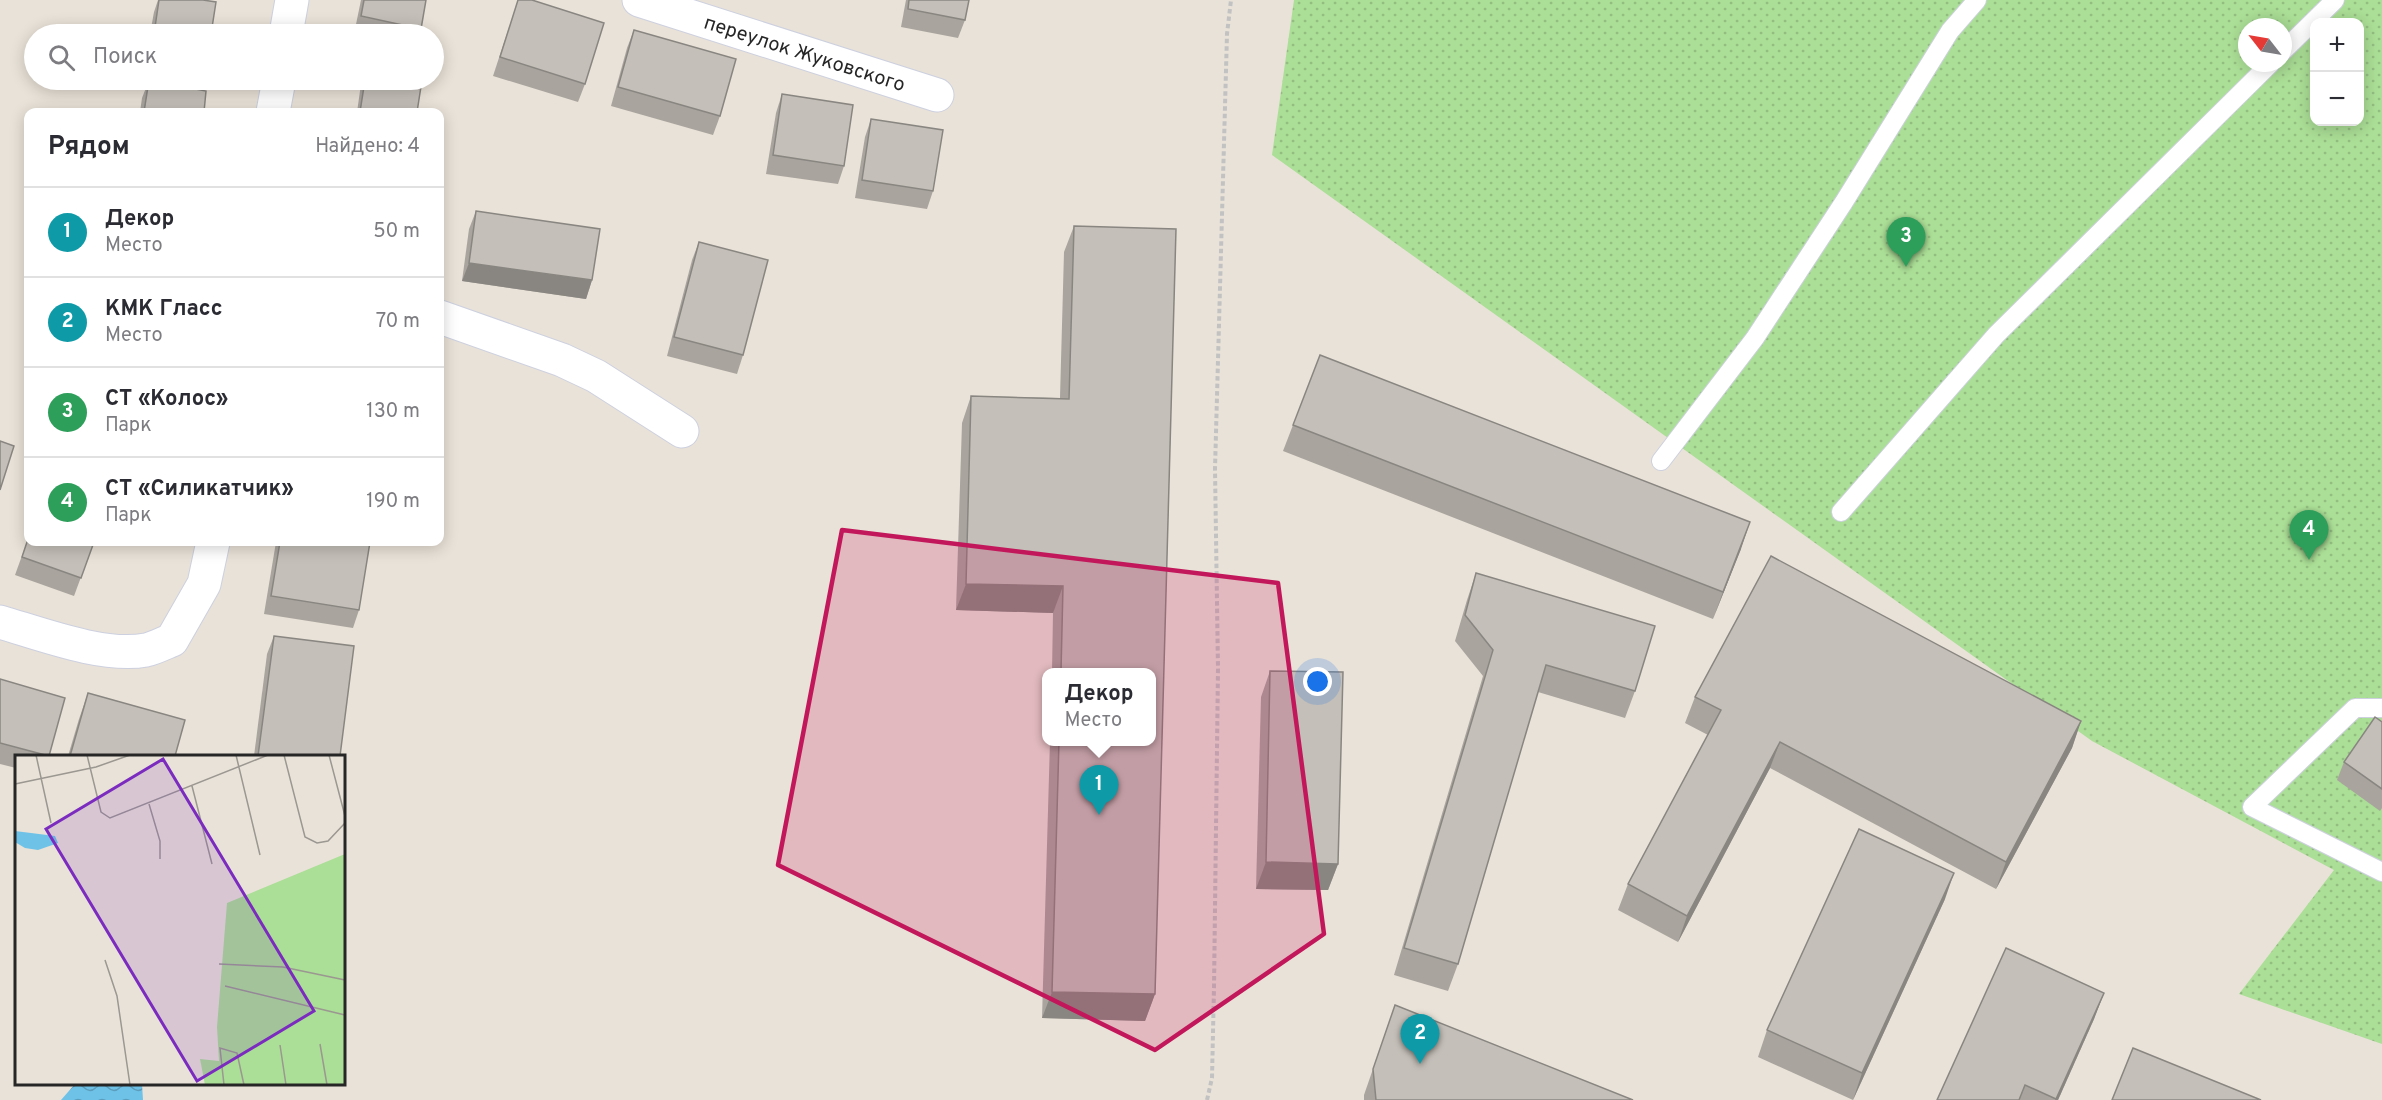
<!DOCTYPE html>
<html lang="ru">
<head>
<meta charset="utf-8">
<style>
	body { margin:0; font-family:Overpass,sans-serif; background:#f2f2f3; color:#2b2b33 }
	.controls { position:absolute; right:18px; top:18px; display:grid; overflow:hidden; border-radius:12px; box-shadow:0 3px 15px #0003 }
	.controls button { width:54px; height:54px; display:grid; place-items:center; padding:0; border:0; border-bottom:2px solid #e1e1e2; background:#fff; color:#2b2b33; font:30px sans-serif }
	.compass { position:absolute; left:2238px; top:18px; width:54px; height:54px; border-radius:50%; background:#fff; box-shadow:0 3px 15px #0003; rotate:301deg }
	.you { position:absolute; left:1318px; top:682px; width:21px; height:21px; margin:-15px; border:4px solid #fff; border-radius:50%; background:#1a73e8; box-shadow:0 0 0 9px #1a73e833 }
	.badge { display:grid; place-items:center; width:39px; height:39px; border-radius:50%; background:#1a73e8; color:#fff; font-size:20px; font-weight:700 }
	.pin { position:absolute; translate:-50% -50px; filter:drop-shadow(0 2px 3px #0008) }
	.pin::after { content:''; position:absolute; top:32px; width:21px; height:18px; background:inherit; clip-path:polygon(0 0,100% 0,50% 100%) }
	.popup { position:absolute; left:1042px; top:668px; width:114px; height:78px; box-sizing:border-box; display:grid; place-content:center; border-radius:12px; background:#fff; filter:drop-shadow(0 2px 4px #0005); font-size:20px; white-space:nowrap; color:#7c7c81 }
	.popup b { font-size:22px; color:#2b2b33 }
	.popup::after { content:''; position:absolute; left:50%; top:100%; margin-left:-12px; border:12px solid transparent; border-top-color:#fff }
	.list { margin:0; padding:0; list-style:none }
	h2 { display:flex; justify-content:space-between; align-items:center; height:78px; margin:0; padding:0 24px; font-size:26px }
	h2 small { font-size:20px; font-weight:400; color:#7c7c81 }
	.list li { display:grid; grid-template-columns:39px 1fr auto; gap:18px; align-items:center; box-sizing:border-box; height:90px; padding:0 24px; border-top:2px solid #e1e1e2 }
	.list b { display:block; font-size:22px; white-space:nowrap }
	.list p { margin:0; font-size:20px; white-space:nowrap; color:#7c7c81 }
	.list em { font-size:20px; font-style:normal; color:#7c7c81 }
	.icon { flex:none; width:33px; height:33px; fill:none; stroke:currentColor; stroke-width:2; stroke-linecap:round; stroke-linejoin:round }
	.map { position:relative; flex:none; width:2382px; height:1100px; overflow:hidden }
	.search { position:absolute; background:#fff; box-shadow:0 3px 15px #0003; left:24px; top:24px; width:420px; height:66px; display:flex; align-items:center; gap:15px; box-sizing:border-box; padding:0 21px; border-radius:33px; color:#7c7c81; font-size:22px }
	.panel { position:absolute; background:#fff; box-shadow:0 3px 15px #0003; left:24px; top:108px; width:420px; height:438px; border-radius:12px }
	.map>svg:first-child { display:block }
	.garden { fill:url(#garden-dots); fill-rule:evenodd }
	.water { fill:url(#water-waves) }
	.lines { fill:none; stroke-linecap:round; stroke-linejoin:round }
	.service-casing { stroke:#cdd0df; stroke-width:20 }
	.minor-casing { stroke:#cdd0df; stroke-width:35 }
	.path { stroke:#c2c2c2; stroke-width:4; stroke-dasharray:4.5 3; stroke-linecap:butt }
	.service { stroke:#fff; stroke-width:18 }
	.minor { stroke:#fff; stroke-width:33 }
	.wall { fill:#a9a49e }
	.shaded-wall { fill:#898681 }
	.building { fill:#c4bfb8; stroke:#898681; stroke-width:1.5 }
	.marked { fill:#c2185b; fill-opacity:0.2; stroke:#c2185b; stroke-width:4.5; stroke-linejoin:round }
	.labels { text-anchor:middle; stroke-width:4.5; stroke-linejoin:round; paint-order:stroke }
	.street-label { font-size:20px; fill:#262626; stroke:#fff }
	.inset-road { fill:none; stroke:#9b9791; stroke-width:1.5 }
	.view { fill:#7b2cbf; fill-opacity:0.15; stroke:#7b2cbf; stroke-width:3 }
	.inset-edge { fill:none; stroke:#262626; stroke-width:3 }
</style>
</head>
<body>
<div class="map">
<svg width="2382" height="1100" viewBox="0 0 2382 1100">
	<defs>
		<pattern id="garden-dots" width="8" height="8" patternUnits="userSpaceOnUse" patternTransform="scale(1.5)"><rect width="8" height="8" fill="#abde96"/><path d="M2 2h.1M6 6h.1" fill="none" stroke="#93be81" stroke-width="1.8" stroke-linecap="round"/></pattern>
		<pattern id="water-waves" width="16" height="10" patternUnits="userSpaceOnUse" patternTransform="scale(1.5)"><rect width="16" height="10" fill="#6ec2e8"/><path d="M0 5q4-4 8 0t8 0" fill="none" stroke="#5a9dbc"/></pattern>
	</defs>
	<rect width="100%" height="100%" fill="#e9e2d8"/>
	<path class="garden" d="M1294,0H2382V1044L2239,994L2334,870L2092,741L1272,155ZM2314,22H2360V122H2314ZM2247,27H2283V63H2247Z"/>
	<path class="water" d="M75,1084H142L143,1100H61Z"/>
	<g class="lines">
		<defs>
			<g id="service">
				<path d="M2283,51L2335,0"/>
				<path d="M1661,461L1755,338L1844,202L1950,31L1977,0"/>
				<path d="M1841,512L1996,335L2271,63"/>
				<path d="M2382,708H2355L2252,807L2382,872"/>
			</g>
			<g id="minor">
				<path id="s1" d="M639,0L937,95"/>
				<path d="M286,34L292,0"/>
				<path d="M273,112L279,80"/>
				<path d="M440,317L562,360L596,376L682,431"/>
				<path d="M0,622C41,634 104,658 146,650C155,648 164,643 172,640L204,584L213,542"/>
			</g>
		</defs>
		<use href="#service" class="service-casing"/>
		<use href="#minor" class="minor-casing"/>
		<path class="path" d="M1207,1100L1212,1078L1214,988L1218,669L1215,469L1227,34L1231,0"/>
		<use href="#service" class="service"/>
		<use href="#minor" class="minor"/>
	</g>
	<g class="wall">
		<path d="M158,0H203L211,34H150L154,12Z"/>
		<path d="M361,0H426L421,29L418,34H354Z"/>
		<path d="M518,0L585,84L578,102L493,76Z"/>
		<path d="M906,0H969L965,20L958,38L901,27Z"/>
		<path d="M634,30L720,116L713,135L611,106L627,48Z"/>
		<path d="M149,80L204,112H140L142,98Z"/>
		<path d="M363,80H422L417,112H357L361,84Z"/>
		<path d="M782,94L844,166L838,184L766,174L776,113Z"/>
		<path d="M871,119L933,191L927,209L855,198L865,137Z"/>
		<path d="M476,211L592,280L586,299L462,281L469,229Z"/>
		<path d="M1074,226L1176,229L1155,994L1145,1021L1042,1018L1050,741H1152V672H1052L1053,613L956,610L962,423L971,396L1060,398L1064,252Z"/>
		<path d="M699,242L743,355L737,374L667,356L692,260Z"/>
		<path d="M1293,425L1741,549L1713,619L1283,451Z"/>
		<path d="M28,539L94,542L74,596L15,575Z"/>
		<path d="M276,542H370L359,610L353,628L264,614Z"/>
		<path d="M1476,573L1635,691L1625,718L1538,692L1458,964L1448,991L1394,975L1483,676L1455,641L1467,600Z"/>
		<path d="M274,636L340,756H254L267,654Z"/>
		<path d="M1270,671L1338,864L1328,890L1256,889L1261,697Z"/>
		<path d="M0,679L49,756H16V768L0,764Z"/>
		<path d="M88,693L175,756H68L79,719Z"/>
		<path d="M1695,697L2081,721L2072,748L1996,889L1770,768L1678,942L1618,910L1628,884L1708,735L1685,723Z"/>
		<path d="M2382,722V808L2380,811L2337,780L2344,762Z"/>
		<path d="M1945,899L1853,1100L1758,1057L1767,1030Z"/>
		<path d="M2104,993L2094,1019L2058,1100H1937Z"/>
		<path d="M1395,1005L1633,1100H1364V1095Z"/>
	</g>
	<g class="shaded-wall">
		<path d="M469,263L592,280L586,299L462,281Z"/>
		<path d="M1750,522L1741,549L1713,619L1723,592Z"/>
		<path d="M966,584L1063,586L1053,613L956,610Z"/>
		<path d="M2081,721L2072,748L1996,889L2006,862Z"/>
		<path d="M1780,742L1770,768L1678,942L1687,916Z"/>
		<path d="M1266,862L1338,864L1328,890L1256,889Z"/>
		<path d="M1954,873L1945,899L1853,1100L1862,1073Z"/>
		<path d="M1052,992L1155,994L1145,1021L1042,1018Z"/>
		<path d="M2104,993L2094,1019L2058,1100H2055Z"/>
	</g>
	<g class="building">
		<path d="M159,0H203L216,2L211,34H154Z"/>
		<path d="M364,0H426L421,29L361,16Z"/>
		<path d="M518,0H532L604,23L585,84L500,57Z"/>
		<path d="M909,0H969L965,20L908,9Z"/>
		<path d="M634,30L736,59L720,116L618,87Z"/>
		<path d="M149,80L206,91L204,112H144Z"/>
		<path d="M365,80H422L417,112H360Z"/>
		<path d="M782,94L853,105L844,166L773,155Z"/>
		<path d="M871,119L943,130L933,191L862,180Z"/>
		<path d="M476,211L600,229L592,280L469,263Z"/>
		<path d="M1074,226L1176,229L1155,994L1052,992L1059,741H1152V672H1061L1063,586L966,584L971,396L1069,399Z"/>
		<path d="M699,242L768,260L743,355L674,337Z"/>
		<path d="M1320,355L1750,522L1723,592L1293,425Z"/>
		<path d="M0,441L14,446L0,490Z"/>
		<path d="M28,539V542H94L81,578L22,557Z"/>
		<path d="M280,542H370L359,610L271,596Z"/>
		<path d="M1771,556L2081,721L2006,862L1780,742L1687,916L1628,884L1721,710L1695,697Z"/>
		<path d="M1476,573L1655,626L1635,691L1546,665L1458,964L1404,948L1493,650L1465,615Z"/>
		<path d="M274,636L354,646L340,756H258Z"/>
		<path d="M1270,671L1343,672L1338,864L1266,862Z"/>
		<path d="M0,679L65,698L49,756L0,743Z"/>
		<path d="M88,693L185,720L175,756H70Z"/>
		<path d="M2375,717L2382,722V789L2344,762Z"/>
		<path d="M1859,829L1954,873L1862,1073L1767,1030Z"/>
		<path d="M2006,948L2104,993L2056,1099L2025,1085L2019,1100H1937Z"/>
		<path d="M1395,1005L1633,1100H1376L1373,1069Z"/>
		<path d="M2133,1048L2261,1100H2112Z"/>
	</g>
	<path class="marked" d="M842,530L1278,583L1324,934L1155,1050L778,865Z"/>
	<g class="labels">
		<g class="street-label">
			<text dy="7" stroke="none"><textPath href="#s1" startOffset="174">переулок Жуковского</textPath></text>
		</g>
	</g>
	<g transform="translate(15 755)">
		<rect width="330" height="330" fill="#e9e2d8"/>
		<path d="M330,99V330H190L185,304L204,306L202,272L212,148Z" fill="#abde96"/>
		<path d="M0,76L40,81L43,88L23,95L10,93L0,87Z" fill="#6ec2e8"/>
		<path class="inset-road" d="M21,0L36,68M72,0L86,57L95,63L253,0M221,0L245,100M269,0L290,82L302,88L313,86L330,68M314,0L330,61M0,29L81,12L115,0M177,31L197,109M134,49L145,86V104M90,205L102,241L115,330M204,209L268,212L330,225M210,231L330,260M305,289L312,330M265,290L271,330M209,330L205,293L222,298L229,330"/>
		<path class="view" d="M148,4L299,256L182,326L31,74Z"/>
		<rect width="330" height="330" class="inset-edge"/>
	</g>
</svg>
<div class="controls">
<button>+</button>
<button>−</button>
</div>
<svg class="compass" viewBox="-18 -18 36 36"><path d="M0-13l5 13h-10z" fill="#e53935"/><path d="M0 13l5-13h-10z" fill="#7c7c81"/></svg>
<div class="you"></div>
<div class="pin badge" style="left:1099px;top:815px;background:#0f9aa8">1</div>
<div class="popup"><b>Декор</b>Место</div>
<div class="pin badge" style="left:1420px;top:1064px;background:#0f9aa8">2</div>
<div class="pin badge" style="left:1906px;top:267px;background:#2e9e5b">3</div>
<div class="pin badge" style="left:2309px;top:560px;background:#2e9e5b">4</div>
<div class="search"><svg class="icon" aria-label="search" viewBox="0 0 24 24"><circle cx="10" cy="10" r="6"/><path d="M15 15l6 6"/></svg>Поиск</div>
<section class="panel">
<h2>Рядом<small>Найдено: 4</small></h2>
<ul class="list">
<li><span class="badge" style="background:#0f9aa8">1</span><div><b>Декор</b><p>Место</p></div><em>50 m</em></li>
<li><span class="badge" style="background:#0f9aa8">2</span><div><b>КМК Гласс</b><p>Место</p></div><em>70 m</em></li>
<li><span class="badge" style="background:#2e9e5b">3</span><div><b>СТ «Колос»</b><p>Парк</p></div><em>130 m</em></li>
<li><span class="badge" style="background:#2e9e5b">4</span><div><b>СТ «Силикатчик»</b><p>Парк</p></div><em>190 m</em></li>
</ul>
</section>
</div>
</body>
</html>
